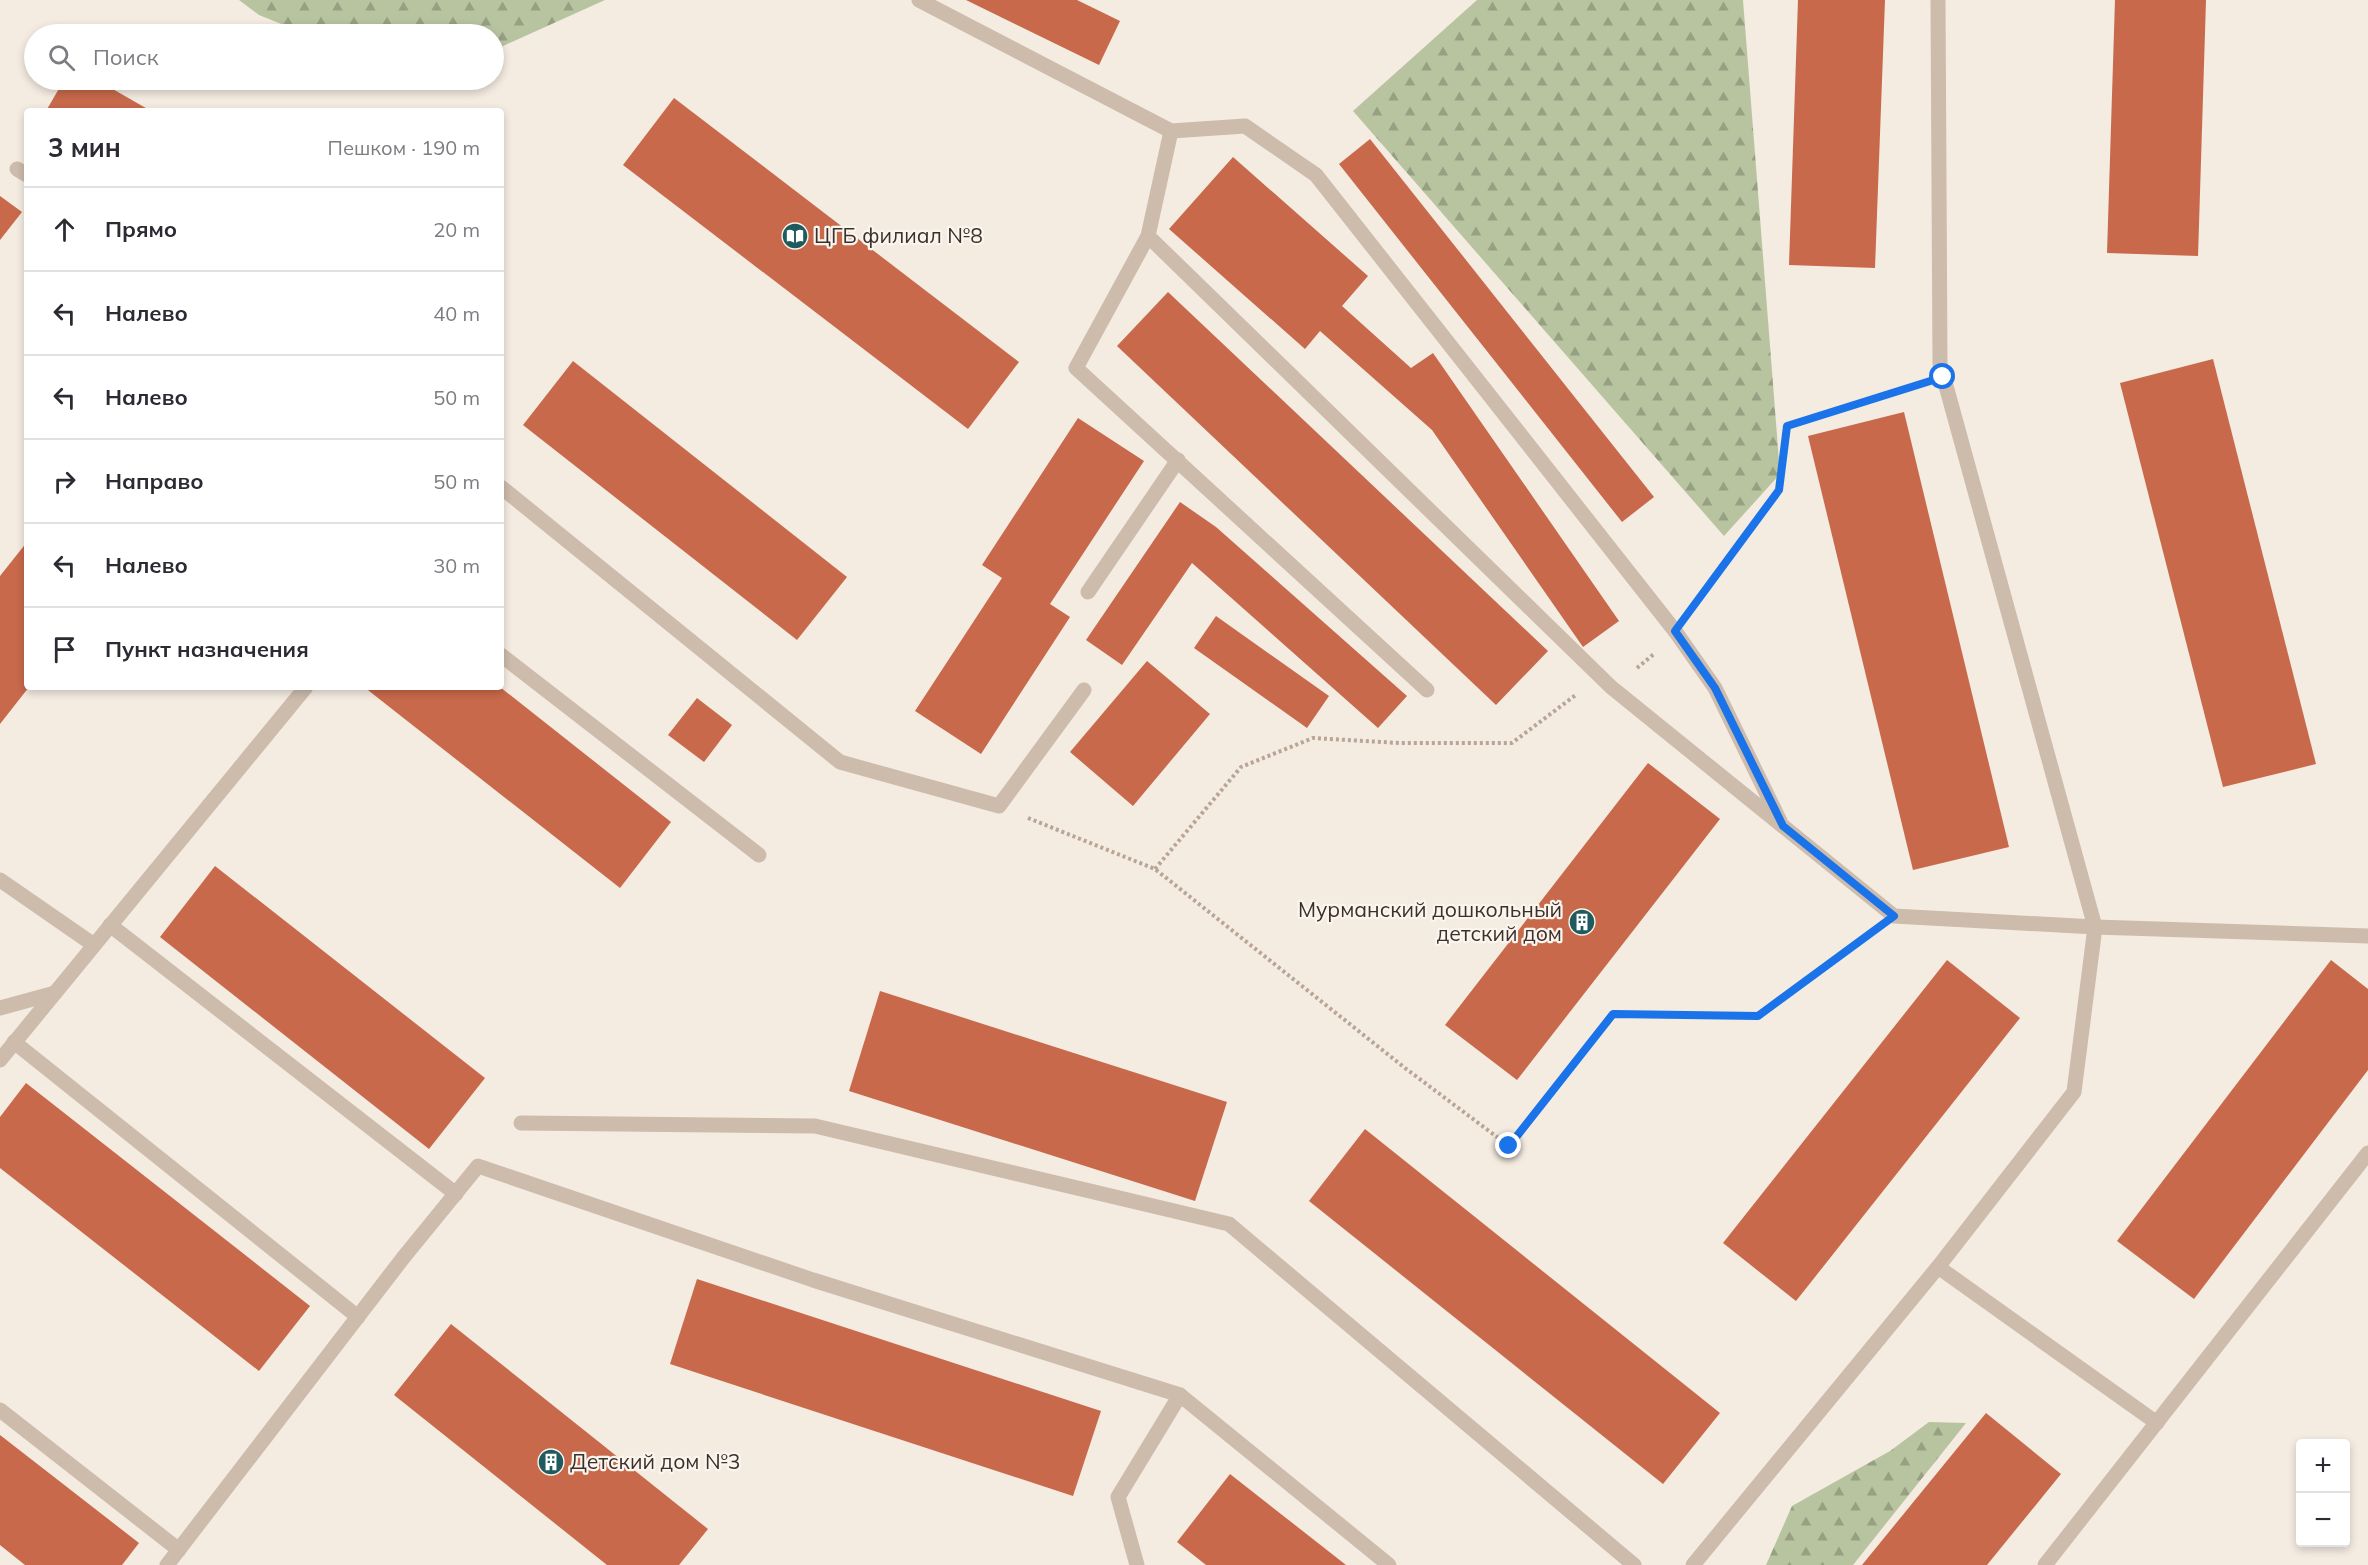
<!DOCTYPE html>
<html lang="ru">
<head>
<meta charset="utf-8">
<style>
	body { margin:0; font-family:Mulish,sans-serif; background:#f2f2f3; color:#2b2b33 }
	.controls { position:absolute; right:18px; bottom:18px; display:grid; overflow:hidden; border-radius:6px; box-shadow:0 3px 9px #0003 }
	.controls button { width:54px; height:54px; display:grid; place-items:center; padding:0; border:0; border-bottom:2px solid #e1e1e2; background:#fff; color:#2b2b33; font:30px sans-serif }
	.stop { position:absolute; width:18px; height:18px; margin:-14px; border:4px solid #1a73e8; border-radius:50%; background:#fff }
	.stop.end { background:#1a73e8; border-color:#fff; box-shadow:0 2px 6px #0008 }
	.list { margin:0; padding:0; list-style:none }
	h2 { display:flex; justify-content:space-between; align-items:center; height:78px; margin:0; padding:0 24px; font-size:26px }
	h2 small { font-size:20px; font-weight:400; color:#7c7c81 }
	.list li { display:grid; grid-template-columns:39px 1fr auto; gap:18px; align-items:center; box-sizing:border-box; height:84px; padding:0 24px; border-top:2px solid #e1e1e2 }
	.list b { display:block; font-size:22px; white-space:nowrap }
	.list em { font-size:20px; font-style:normal; color:#7c7c81 }
	.icon { flex:none; width:33px; height:33px; fill:none; stroke:currentColor; stroke-width:2; stroke-linecap:round; stroke-linejoin:round }
	.map { position:relative; flex:none; width:2368px; height:1565px; overflow:hidden }
	.search { position:absolute; background:#fff; box-shadow:0 3px 9px #0003; left:24px; top:24px; width:480px; height:66px; display:flex; align-items:center; gap:15px; box-sizing:border-box; padding:0 21px; border-radius:33px; color:#7c7c81; font-size:22px }
	.panel { position:absolute; background:#fff; box-shadow:0 3px 9px #0003; left:24px; top:108px; width:480px; height:582px; border-radius:6px }
	.map>svg:first-child { display:block }
	.forest { fill:url(#forest-firs) }
	.building { fill:#c8694b }
	.lines { fill:none; stroke-linecap:round; stroke-linejoin:round }
	.path { stroke:#b9a596; stroke-width:4; stroke-dasharray:3 3; stroke-linecap:butt }
	.lane { stroke:#cdbbac; stroke-width:15 }
	.route { stroke:#1a73e8; stroke-width:8 }
	.labels { text-anchor:middle; stroke-width:4.5; stroke-linejoin:round; paint-order:stroke }
	.poi-label { font-size:21px; fill:#3b302b; stroke:#fbf5ee; text-anchor:start }
</style>
</head>
<body>
<div class="map">
<svg width="2368" height="1565" viewBox="0 0 2368 1565">
	<defs>
		<pattern id="forest-firs" width="22" height="20" patternUnits="userSpaceOnUse" patternTransform="scale(1.5)"><rect width="22" height="20" fill="#b8c4a0"/><path d="M5 1l3.5 6h-7zM16 11l3.5 6h-7z" fill="#97a083"/></pattern>
	</defs>
	<rect width="100%" height="100%" fill="#f4ebe1"/>
	<g class="forest">
		<path d="M239,0H605L494,50V34H306L259,15Z"/>
		<path d="M1477,0H1743L1780,474L1724,536L1353,111Z"/>
		<path d="M1929,1422L1966,1423L1853,1565H1766L1792,1506L1890,1451Z"/>
	</g>
	<g class="building">
		<path d="M966,0H1077L1120,21L1099,65Z"/>
		<path d="M1798,0H1885L1875,268L1789,265Z"/>
		<path d="M2115,0H2206L2198,256L2107,253Z"/>
		<path d="M64,80H97L151,111H46Z"/>
		<path d="M674,98L1019,362L968,429L623,165Z"/>
		<path d="M1370,139L1654,497L1622,522L1339,164Z"/>
		<path d="M1233,157L1368,276L1342,306L1411,368L1433,353L1619,621L1583,647L1432,430L1320,331L1305,349L1169,229Z"/>
		<path d="M0,196L22,212L0,240Z"/>
		<path d="M1168,292L1548,651L1496,705L1117,346Z"/>
		<path d="M2213,359L2316,764L2223,787L2120,383Z"/>
		<path d="M573,361L847,577L797,640L523,425Z"/>
		<path d="M1904,412L2009,847L1913,870L1808,436Z"/>
		<path d="M1078,418L1144,461L1050,604L1070,617L981,754L915,711L1002,578L982,565Z"/>
		<path d="M1180,502L1216,527L1407,696L1378,728L1192,563L1122,665L1086,640Z"/>
		<path d="M27,542L29,687L0,724V576Z"/>
		<path d="M1216,616L1329,696L1307,728L1194,648Z"/>
		<path d="M1147,661L1210,714L1133,806L1070,752Z"/>
		<path d="M364,687H500L671,822L620,888Z"/>
		<path d="M697,698L732,725L704,762L668,735Z"/>
		<path d="M1648,763L1720,819L1517,1080L1445,1025Z"/>
		<path d="M215,866L485,1078L429,1149L160,937Z"/>
		<path d="M1947,960L2020,1018L1796,1301L1723,1243Z"/>
		<path d="M2331,960L2368,989V1070L2194,1299L2117,1241Z"/>
		<path d="M880,991L1227,1102L1195,1201L849,1091Z"/>
		<path d="M26,1083L310,1306L259,1371L0,1168V1117Z"/>
		<path d="M1365,1129L1720,1413L1663,1484L1309,1201Z"/>
		<path d="M697,1279L1101,1411L1073,1496L670,1364Z"/>
		<path d="M451,1324L708,1529L679,1565H607L394,1395Z"/>
		<path d="M1986,1413L2061,1474L1987,1565H1862Z"/>
		<path d="M0,1435L139,1543L122,1565H25L0,1545Z"/>
		<path d="M1230,1474L1346,1565H1206L1177,1542Z"/>
	</g>
	<g class="lines">
		<g class="path">
			<path d="M1694,607L1779,490L1787,425L1915,386"/>
			<path d="M1637,668L1654,654"/>
			<path d="M1028,818L1155,869L1405,1068L1509,1146L1613,1014L1758,1016L1868,935"/>
			<path d="M1155,869L1241,767L1313,738L1399,743H1512L1577,694"/>
		</g>
		<g class="lane">
			<path d="M919,0L1171,131L1245,126L1316,175L1675,631L1715,688L1780,821"/>
			<path d="M1938,0L1940,364L2095,927L2074,1092L1938,1267L2157,1423"/>
			<path d="M1171,131L1148,236L1076,368L1427,690"/>
			<path d="M17,169L27,175"/>
			<path d="M1148,236L1611,687L1894,916L2095,927L2368,936"/>
			<path d="M501,487L840,762L999,806L1084,690"/>
			<path d="M1088,592L1178,460"/>
			<path d="M501,655L759,855"/>
			<path d="M0,880L94,945"/>
			<path d="M110,925L456,1194"/>
			<path d="M0,1008L55,993"/>
			<path d="M14,1042L358,1317"/>
			<path d="M0,1060L306,687"/>
			<path d="M521,1123L815,1126L1229,1224L1634,1565"/>
			<path d="M0,1410L179,1550"/>
			<path d="M167,1565L403,1258L478,1166L813,1280L1180,1395L1389,1565"/>
			<path d="M1137,1565L1118,1497L1180,1395"/>
			<path d="M1693,1565L1938,1267"/>
			<path d="M2045,1565L2368,1153"/>
		</g>
	</g>
	<g class="lines">
		<path class="route" d="M1509,1146L1613,1014L1758,1016L1894,916L1783,826L1715,688L1675,631L1779,490L1787,426L1943,377"/>
	</g>
	<defs>
		<symbol id="library-disc" viewBox="-11 -11 22 22"><circle r="9.5" fill="#1f5a5e" stroke="#fbf5ee"/><path d="M-6-4Q-3-5.5-.7-3.5V5Q-3 3-6 4ZM6-4Q3-5.5 .7-3.5V5Q3 3 6 4Z" fill="#fff"/></symbol>
		<symbol id="building-disc" viewBox="-11 -11 22 22"><circle r="9.5" fill="#1f5a5e" stroke="#fbf5ee"/><path d="M-4-6H4V6H1V3H-1V6H-4ZM-2.5-4.3h1.7v1.8h-1.7ZM.8-4.3h1.7v1.8H.8ZM-2.5-1h1.7V.8h-1.7ZM.8-1h1.7V.8H.8Z" fill="#fff"/></symbol>
	</defs>
	<g fill-rule="evenodd">
		<use href="#library-disc" x="780" y="221" width="30" height="30"/>
		<use href="#building-disc" x="1567" y="907" width="30" height="30"/>
		<use href="#building-disc" x="536" y="1447" width="30" height="30"/>
	</g>
	<g class="labels">
		<g class="poi-label">
			<text x="814" y="243">ЦГБ филиал №8</text>
			<text x="1562" y="917" text-anchor="end">Мурманский дошкольный<tspan x="1562" dy="24">детский дом</tspan></text>
			<text x="570" y="1469">Детский дом №3</text>
		</g>
	</g>
</svg>
<div class="controls">
<button>+</button>
<button>−</button>
</div>
<div class="stop" style="left:1943px;top:377px"></div>
<div class="stop end" style="left:1509px;top:1146px"></div>
<div class="search"><svg class="icon" aria-label="search" viewBox="0 0 24 24"><circle cx="10" cy="10" r="6"/><path d="M15 15l6 6"/></svg>Поиск</div>
<section class="panel">
<h2>3 мин<small>Пешком · 190 m</small></h2>
<ul class="list">
<li><svg class="icon" aria-label="ahead" viewBox="0 0 24 24"><path d="M12 20V5M6 11l6-6 6 6"/></svg><div><b>Прямо</b></div><em>20 m</em></li>
<li><svg class="icon" aria-label="left" viewBox="0 0 24 24"><path d="M17 20v-9H6M10 6l-5 5 5 5"/></svg><div><b>Налево</b></div><em>40 m</em></li>
<li><svg class="icon" aria-label="left" viewBox="0 0 24 24"><path d="M17 20v-9H6M10 6l-5 5 5 5"/></svg><div><b>Налево</b></div><em>50 m</em></li>
<li><svg class="icon" aria-label="right" viewBox="0 0 24 24"><path d="M7 20v-9h11M14 6l5 5-5 5"/></svg><div><b>Направо</b></div><em>50 m</em></li>
<li><svg class="icon" aria-label="left" viewBox="0 0 24 24"><path d="M17 20v-9H6M10 6l-5 5 5 5"/></svg><div><b>Налево</b></div><em>30 m</em></li>
<li><svg class="icon" aria-label="arrive" viewBox="0 0 24 24"><path d="M6 21V4h12l-3 4 3 4H6"/></svg><div><b>Пункт назначения</b></div></li>
</ul>
</section>
</div>
</body>
</html>
